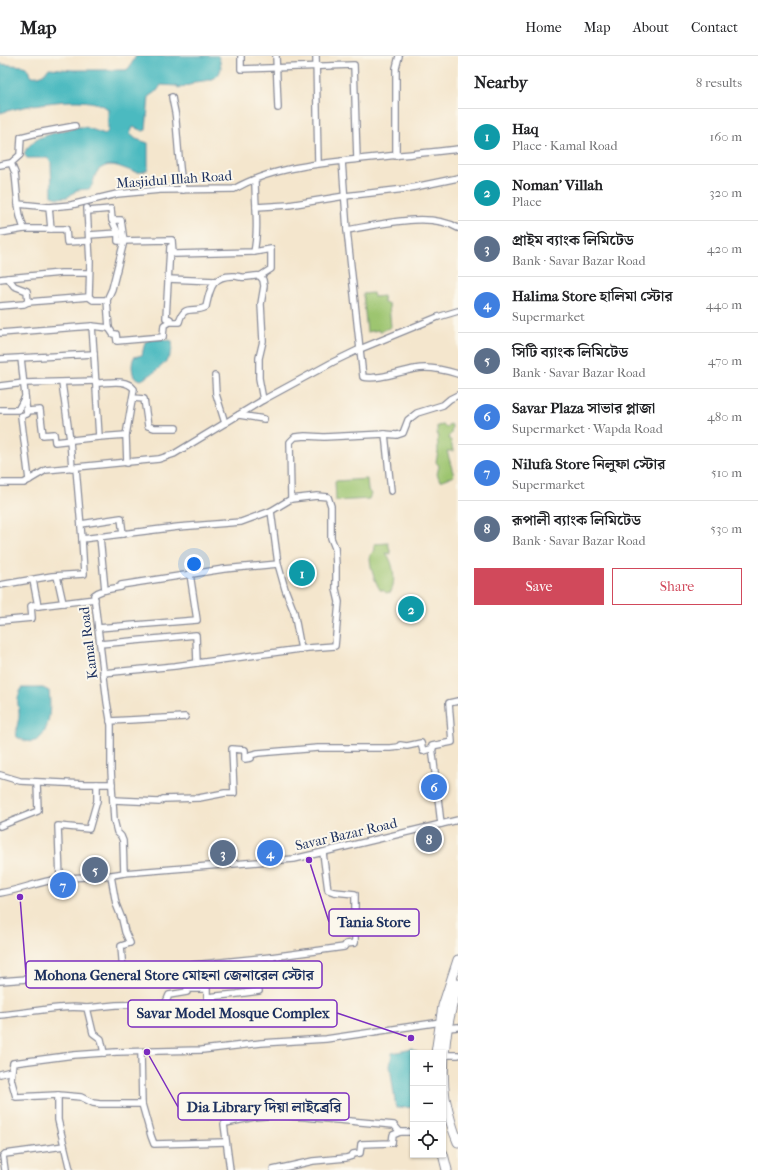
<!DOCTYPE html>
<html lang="en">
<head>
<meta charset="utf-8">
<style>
	body { margin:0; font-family:"IM FELL French Canon","Noto Serif Bengali",serif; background:#f2f2f2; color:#202124 }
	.controls { position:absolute; right:12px; bottom:12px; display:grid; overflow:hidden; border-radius:0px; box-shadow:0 1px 3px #0004 }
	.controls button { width:36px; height:36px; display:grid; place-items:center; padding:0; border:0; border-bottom:1px solid #e0e0e0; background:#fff; color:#202124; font:20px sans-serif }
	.you { position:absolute; left:194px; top:508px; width:14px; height:14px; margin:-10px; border:3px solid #fff; border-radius:50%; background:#1a73e8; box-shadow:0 0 0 6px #1a73e833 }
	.badge { display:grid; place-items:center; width:26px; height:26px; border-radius:50%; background:#d1495b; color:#fff; font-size:13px; font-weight:700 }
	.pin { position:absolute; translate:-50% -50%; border:2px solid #fff; box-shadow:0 1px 4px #0006 }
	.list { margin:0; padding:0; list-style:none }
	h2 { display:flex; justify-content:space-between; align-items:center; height:52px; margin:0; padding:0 16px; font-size:17px }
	h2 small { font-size:13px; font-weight:400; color:#757577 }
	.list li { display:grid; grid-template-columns:26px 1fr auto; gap:12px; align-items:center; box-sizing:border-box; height:56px; padding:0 16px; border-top:1px solid #e0e0e0 }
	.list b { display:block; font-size:15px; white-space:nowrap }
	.list p { margin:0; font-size:13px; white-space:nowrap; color:#757577 }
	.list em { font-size:13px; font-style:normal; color:#757577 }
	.actions { display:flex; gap:8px; padding:12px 16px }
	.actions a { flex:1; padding:9px 0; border:1px solid #d1495b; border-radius:0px; text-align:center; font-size:14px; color:#d1495b }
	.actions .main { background:#d1495b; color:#fff }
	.icon { flex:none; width:22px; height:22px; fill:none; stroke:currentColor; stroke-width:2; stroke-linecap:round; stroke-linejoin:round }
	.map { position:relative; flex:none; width:458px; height:1114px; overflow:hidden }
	header { display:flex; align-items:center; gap:24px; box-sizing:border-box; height:56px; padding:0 20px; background:#fff; border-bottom:1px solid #e0e0e0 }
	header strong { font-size:19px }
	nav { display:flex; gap:22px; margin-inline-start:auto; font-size:14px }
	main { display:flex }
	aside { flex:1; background:#fff }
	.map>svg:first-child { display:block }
	.green { fill:#9dc570; stroke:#5c7a67 }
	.water { fill:#4bbac0; stroke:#33748f }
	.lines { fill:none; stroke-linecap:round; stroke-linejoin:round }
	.minor-casing { stroke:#888a96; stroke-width:8 }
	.trunk-casing { stroke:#888a96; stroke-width:11 }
	.minor { stroke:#fff; stroke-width:5.5 }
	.trunk { stroke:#fff; stroke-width:9 }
	.labels { text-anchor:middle; stroke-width:4; stroke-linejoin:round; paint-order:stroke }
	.street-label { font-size:14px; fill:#1b2f5e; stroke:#fbf7ec }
	.leader { fill:none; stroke:#7b2cbf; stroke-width:1.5 }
	.callout-dot { fill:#7b2cbf; stroke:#fbf7ec; stroke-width:1.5 }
	.callout { fill:#fbf7ec; stroke:#7b2cbf; stroke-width:1.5 }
	.callout-label { font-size:15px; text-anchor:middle; font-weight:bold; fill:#1b2f5e }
</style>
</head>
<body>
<header>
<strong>Map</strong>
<nav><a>Home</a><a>Map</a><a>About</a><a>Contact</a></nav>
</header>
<main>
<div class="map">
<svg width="458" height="1114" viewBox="0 0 458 1114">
	<rect width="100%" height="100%" fill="#fbf7ec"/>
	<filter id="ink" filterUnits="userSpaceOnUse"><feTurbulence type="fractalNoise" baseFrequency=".025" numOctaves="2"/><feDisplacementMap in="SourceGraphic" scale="8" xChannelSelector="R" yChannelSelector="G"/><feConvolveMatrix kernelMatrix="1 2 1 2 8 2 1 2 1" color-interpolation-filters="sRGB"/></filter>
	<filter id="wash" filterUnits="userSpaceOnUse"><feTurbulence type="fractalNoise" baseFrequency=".012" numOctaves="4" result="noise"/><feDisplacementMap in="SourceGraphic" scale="16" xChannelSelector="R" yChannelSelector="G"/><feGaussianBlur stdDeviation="0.9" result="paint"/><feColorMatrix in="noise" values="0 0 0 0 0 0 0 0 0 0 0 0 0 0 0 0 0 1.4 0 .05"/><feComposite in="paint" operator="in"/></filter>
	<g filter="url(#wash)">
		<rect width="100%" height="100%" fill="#f4e6cd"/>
		<g class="green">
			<path d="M373,237L374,241L383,240L384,247L389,248L391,271L380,276L379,274L367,276L363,238Z"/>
			<path d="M449,368L452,369L451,378L448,381L451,385L453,395H447L454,420L440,425L437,418L439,410L436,406L438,396L437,370L443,369L446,372Z"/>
			<path d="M367,423L368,434L371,438L369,443L336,445L335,425Z"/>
			<path d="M388,487L391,498L386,497C394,506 396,525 391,536L386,537L383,534H380C374,523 370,512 370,499L375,494L374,488Z"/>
		</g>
		<g class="water">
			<path d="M136,0H218C228,22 210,25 193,26V28L178,32L177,30L161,29L157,35L149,40L146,74L143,75L133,71L130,78L136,83L148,87V113C134,124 119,103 103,111C92,116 96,127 89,133L77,134L68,141L58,142L52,140L51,106L47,102H27L24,98L27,92L36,83L57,76L78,71H85L105,78L108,75V53C89,36 23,50 0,57V8L23,10L26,11L31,20C40,21 44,19 49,12L73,14H126L129,12Z"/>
			<path d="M151,283H164L172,285C176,302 154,318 141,324L134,321C132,314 131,308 134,301L142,299L145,286Z"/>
			<path d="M22,632H43L49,635C52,656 48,700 17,681C15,674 18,668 19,661C20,650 14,645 22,632Z"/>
			<path d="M413,993L418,997H413V1051L396,1052L390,1010L392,997Z"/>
		</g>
	</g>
	<g filter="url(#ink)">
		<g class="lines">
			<defs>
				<g id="minor">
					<path d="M241,0V13L354,9L357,103"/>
					<path d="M276,0L278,52"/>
					<path d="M316,0L318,107"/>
					<path d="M172,41C173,49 176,57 176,65C178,88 179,111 183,134"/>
					<path d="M396,100V12L399,0"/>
					<path d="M342,105L347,174L363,321C379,324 398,316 415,313C429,310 445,314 458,318"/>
					<path d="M11,107L15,117L18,148L49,151L71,149L117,138L160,134L234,133C267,114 307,109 343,105C381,100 420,98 458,93"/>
					<path d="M0,109L11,107L20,99L21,81L37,77L75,70"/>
					<path d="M49,151L51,173"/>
					<path d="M256,151L289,149L345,140L405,133L458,122"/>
					<path d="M88,155L111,153L112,164L118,177L89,179"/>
					<path d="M24,173H66L67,186L89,185"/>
					<path d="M347,174C379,169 429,155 458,172"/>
					<path d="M0,177L24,173L20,160L18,148"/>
					<path d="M118,177V185L172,184L173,197L175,198L254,196C259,172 255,148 255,124"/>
					<path d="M254,196L271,193V213L260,220"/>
					<path d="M8,222L61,217H89"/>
					<path d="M0,223L8,222L14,230L27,235L28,246L89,241L90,206L87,152"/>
					<path d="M168,223L215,225"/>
					<path d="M89,241L93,244H107L109,272L113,278H116L117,285L163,281L164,269L169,266H179C184,247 193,258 206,251C210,232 212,219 235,220C237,220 239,221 241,221C248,222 254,219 260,220L263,224L264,230L261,248L263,285L259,302V322L263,344"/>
					<path d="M107,244L112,233L124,185L121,164H112"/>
					<path d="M0,250L24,248L28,246"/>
					<path d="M169,266L170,263L166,262L170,191"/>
					<path d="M92,270L109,272"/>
					<path d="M0,277L92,270L94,298"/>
					<path d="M21,302L27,358L21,360L29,424"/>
					<path d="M0,303L94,298L99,381L126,379L127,407"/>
					<path d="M215,320L216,338L225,367"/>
					<path d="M62,327L70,384L72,412"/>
					<path d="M96,327C108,327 126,322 134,333L126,379"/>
					<path d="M0,330L24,327L96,325"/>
					<path d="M133,342L144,343L148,370L154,372H176"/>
					<path d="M0,354H18L25,341"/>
					<path d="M27,355L40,354L43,379L54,378L55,386L99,381"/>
					<path d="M239,359L264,363"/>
					<path d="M385,378L391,435"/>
					<path d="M76,412L82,483"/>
					<path d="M0,427H24L46,414L159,403L174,398L263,344L333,306L360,293L438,261L458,255"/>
					<path d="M81,468L121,462L123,478"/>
					<path d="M100,481L105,534"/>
					<path d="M57,520L63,547"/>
					<path d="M33,524L38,550L95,543"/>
					<path d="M0,529L52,520L84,518L82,483L178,471L241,466L271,455"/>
					<path d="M0,565L32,562L31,550L33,549L38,550"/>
					<path d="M98,572L197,564L190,518"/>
					<path d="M100,588L196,579L197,607"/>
					<path d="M301,593L294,556L285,533L278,508L271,455L291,443L290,386L295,381L305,380L324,381L385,378L397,379L403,377L408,364L417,357L443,349L450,343L458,339"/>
					<path d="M103,617L175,610L308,592L335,590L339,546L336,533V509L335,492L331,482V450L328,441L317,440L291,443"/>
					<path d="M110,665L185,661"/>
					<path d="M0,719L20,725L85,728H112"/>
					<path d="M113,744L159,746L163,743L199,742L225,737H234L232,693L245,694V703L251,702L250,699L258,697L318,692H390L399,691L400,689L407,690L421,687L423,695L433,692"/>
					<path d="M441,768L432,690L452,686L449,647L458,645"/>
					<path d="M0,770L38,755L37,726"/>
					<path d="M124,817L123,785L121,780L117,776L114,764L111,714V669L107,646L94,539C101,533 111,533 121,531V529L224,513L278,508"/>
					<path d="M111,820L116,848L122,863L125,876L130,887L121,890L123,916"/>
					<path d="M60,823L58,770L89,773L97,745V728"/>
					<path d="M0,837C20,834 38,826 58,823C80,820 102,822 124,817L294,803L458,764"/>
					<path d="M0,925L123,916L271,901L344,891L346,888L355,887V838L334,836L328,834L323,797"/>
					<path d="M87,952L116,949L164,948L166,946L169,939L187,936V933H207V941L237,938L259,935L257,925L275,923L271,901"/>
					<path d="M0,959C29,957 58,949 87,952L93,977L101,983L104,997"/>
					<path d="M448,972L458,971"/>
					<path d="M141,996L142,1048L151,1080L154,1088L226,1086"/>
					<path d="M445,999H458"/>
					<path d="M0,1018L11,1015"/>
					<path d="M58,1039L81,1041L93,1047L100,1048H142"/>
					<path d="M5,1114L3,1100L5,1098L64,1090"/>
					<path d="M70,1114L58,1064V1039L16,1041L11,1023L13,1007L74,999L116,996L202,994L261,987L326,983L441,966"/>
					<path d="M230,1114L224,1068L226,1067L254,1061L276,1059L305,1061L394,1069L400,1076H413"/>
					<path d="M273,1114L313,1105L346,1102L352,1100L353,1098L360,1097L361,1088L392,1087L393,1079L400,1076"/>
				</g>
				<g id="trunk">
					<path d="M458,928C447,961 440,1007 445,1042C448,1057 452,1072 458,1086"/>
					<path d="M436,997L443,950L458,904"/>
					<path d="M443,1098L447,1114"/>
				</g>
			</defs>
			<use href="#minor" class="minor-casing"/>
			<use href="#trunk" class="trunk-casing"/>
			<use href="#minor" class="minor"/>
			<use href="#trunk" class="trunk"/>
		</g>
	</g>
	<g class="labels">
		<g class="street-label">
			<text transform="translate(174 123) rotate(-4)" y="5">Masjidul Illah Road</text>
			<text transform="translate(88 587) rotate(-97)" y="5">Kamal Road</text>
			<text transform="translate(346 778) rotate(-13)" y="5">Savar Bazar Road</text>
		</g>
	</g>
	<path class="leader" d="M309 804L329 866M20 841L26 918M411 982L337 957M147 996L178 1051"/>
	<g class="callout-dot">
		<circle cx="309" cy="804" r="4"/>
		<circle cx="20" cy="841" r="4"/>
		<circle cx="411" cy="982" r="4"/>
		<circle cx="147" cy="996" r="4"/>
	</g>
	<g class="callout">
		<rect x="329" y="853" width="90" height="27" rx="4"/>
		<rect x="26" y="905" width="296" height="27" rx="4"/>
		<rect x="128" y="944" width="209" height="27" rx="4"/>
		<rect x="178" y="1037" width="171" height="27" rx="4"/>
	</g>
	<g class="callout-label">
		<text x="374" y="871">Tania Store</text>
		<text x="174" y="924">Mohona General Store মোহনা জেনারেল স্টোর</text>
		<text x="233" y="962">Savar Model Mosque Complex</text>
		<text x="264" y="1056">Dia Library দিয়া লাইব্রেরি</text>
	</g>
</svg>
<div class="controls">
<button>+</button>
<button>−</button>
<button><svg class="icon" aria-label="locate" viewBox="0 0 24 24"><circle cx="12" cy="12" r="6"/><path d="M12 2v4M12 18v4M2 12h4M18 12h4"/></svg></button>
</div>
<div class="you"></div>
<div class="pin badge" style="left:302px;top:517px;background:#0f9aa8">1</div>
<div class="pin badge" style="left:411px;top:553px;background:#0f9aa8">2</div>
<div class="pin badge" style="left:223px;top:797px;background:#5c6f8a">3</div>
<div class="pin badge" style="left:270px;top:797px;background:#3f7fe0">4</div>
<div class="pin badge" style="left:95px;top:814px;background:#5c6f8a">5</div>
<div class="pin badge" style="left:434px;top:731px;background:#3f7fe0">6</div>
<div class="pin badge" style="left:63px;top:829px;background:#3f7fe0">7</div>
<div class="pin badge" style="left:429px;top:783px;background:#5c6f8a">8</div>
</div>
<aside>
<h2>Nearby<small>8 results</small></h2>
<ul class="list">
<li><span class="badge" style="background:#0f9aa8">1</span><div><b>Haq</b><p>Place · Kamal Road</p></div><em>160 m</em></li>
<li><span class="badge" style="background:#0f9aa8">2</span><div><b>Noman' Villah</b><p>Place</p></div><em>320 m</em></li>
<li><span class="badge" style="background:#5c6f8a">3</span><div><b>প্রাইম ব্যাংক লিমিটেড</b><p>Bank · Savar Bazar Road</p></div><em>420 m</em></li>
<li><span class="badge" style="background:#3f7fe0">4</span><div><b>Halima Store হালিমা স্টোর</b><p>Supermarket</p></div><em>440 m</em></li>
<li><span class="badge" style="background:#5c6f8a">5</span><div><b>সিটি ব্যাংক লিমিটেড</b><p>Bank · Savar Bazar Road</p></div><em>470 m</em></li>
<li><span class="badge" style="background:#3f7fe0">6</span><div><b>Savar Plaza সাভার প্লাজা</b><p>Supermarket · Wapda Road</p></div><em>480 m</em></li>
<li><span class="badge" style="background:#3f7fe0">7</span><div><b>Nilufa Store নিলুফা স্টোর</b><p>Supermarket</p></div><em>510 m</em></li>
<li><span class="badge" style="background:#5c6f8a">8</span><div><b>রূপালী ব্যাংক লিমিটেড</b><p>Bank · Savar Bazar Road</p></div><em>530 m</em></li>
</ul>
<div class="actions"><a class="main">Save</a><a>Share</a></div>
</aside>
</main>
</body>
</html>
